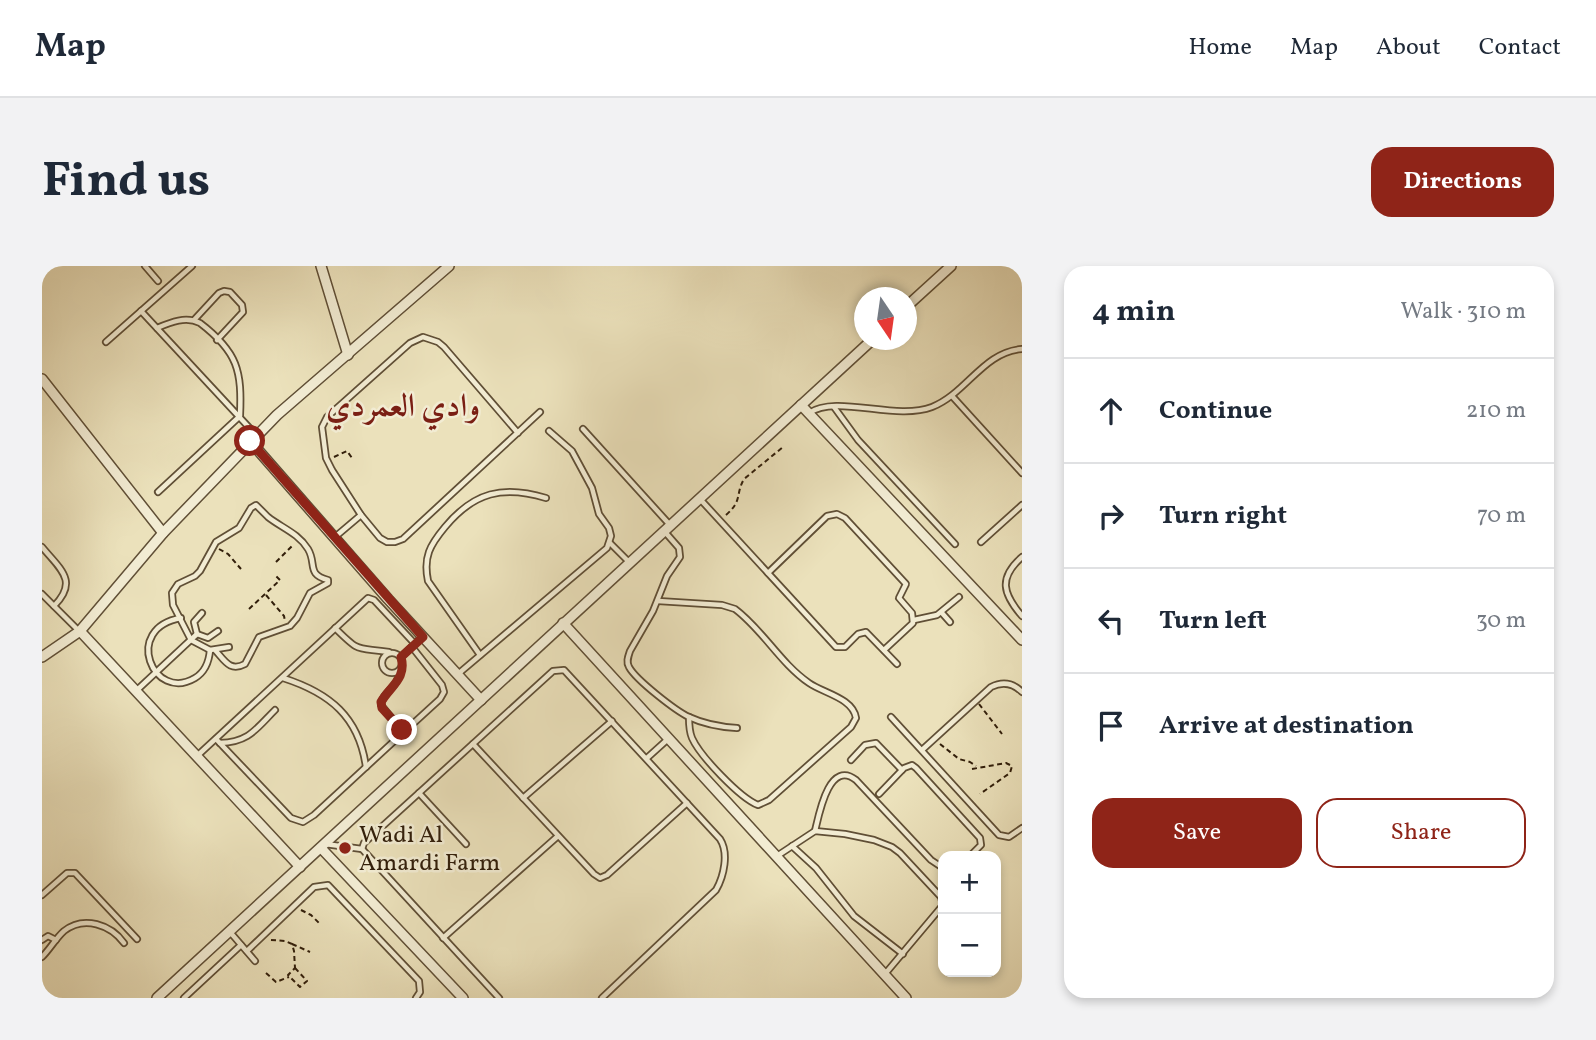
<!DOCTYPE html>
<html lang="en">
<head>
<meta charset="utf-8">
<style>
	body { margin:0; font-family:Vollkorn,Amiri,serif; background:#f2f2f3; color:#1f2937 }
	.controls { position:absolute; right:21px; bottom:21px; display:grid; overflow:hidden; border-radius:14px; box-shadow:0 4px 10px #0003 }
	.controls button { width:63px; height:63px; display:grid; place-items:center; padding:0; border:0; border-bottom:2px solid #e0e1e3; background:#fff; color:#1f2937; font:35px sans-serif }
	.compass { position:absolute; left:812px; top:21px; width:63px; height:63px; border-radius:50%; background:#fff; box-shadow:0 4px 10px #0003; rotate:167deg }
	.stop { position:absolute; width:21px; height:21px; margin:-16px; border:5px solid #8f2418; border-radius:50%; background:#fff }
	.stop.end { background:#8f2418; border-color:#fff; box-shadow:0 2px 7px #0008 }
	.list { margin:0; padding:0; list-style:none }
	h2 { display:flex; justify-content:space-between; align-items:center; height:91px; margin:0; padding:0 28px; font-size:30px }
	h2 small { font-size:23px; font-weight:400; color:#747a83 }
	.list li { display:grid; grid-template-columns:46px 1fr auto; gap:21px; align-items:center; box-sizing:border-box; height:105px; padding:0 28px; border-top:2px solid #e0e1e3 }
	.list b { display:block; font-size:26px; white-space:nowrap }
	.list em { font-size:23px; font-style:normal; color:#747a83 }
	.actions { display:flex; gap:14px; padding:21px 28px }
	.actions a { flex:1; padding:16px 0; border:2px solid #8f2418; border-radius:21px; text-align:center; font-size:24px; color:#8f2418 }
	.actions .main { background:#8f2418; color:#fff }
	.icon { flex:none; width:38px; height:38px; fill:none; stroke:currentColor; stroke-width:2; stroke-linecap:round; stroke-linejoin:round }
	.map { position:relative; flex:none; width:980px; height:732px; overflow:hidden; border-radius:21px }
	header { display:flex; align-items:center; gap:42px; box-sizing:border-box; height:98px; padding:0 35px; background:#fff; border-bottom:2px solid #e0e1e3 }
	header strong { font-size:33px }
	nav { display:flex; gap:38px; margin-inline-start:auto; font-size:24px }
	.intro { display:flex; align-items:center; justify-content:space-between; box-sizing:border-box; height:168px; padding:0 42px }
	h1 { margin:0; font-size:49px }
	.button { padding:18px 32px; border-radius:21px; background:#8f2418; color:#fff; font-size:24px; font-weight:700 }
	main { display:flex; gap:42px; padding:0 42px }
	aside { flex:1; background:#fff; border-radius:21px; box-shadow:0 4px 10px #0003 }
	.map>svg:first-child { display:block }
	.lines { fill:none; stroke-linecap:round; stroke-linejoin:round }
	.service-casing { stroke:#604f36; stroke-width:8 }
	.minor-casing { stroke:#604f36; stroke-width:12 }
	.path { stroke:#311e0a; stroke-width:2; stroke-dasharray:5 3.5; stroke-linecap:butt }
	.service { stroke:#f2ecd3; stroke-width:4.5 }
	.minor { stroke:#f2ecd3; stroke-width:9 }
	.route { stroke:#8f2418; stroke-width:9 }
	.poi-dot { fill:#8f2418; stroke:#f2ecd3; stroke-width:2.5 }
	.labels { text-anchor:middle; stroke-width:5; stroke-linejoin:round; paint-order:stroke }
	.poi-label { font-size:24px; fill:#311e0a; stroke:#f2ecd3; text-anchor:start }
	.district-label { font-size:32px; font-weight:bold; fill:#7a1f14; stroke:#f2ecd3 }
</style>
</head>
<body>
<header>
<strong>Map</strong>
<nav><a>Home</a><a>Map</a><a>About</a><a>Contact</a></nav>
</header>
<div class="intro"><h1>Find us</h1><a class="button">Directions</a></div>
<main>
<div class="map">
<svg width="980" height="732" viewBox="0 0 980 732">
	<rect width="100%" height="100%" fill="#ebe1bb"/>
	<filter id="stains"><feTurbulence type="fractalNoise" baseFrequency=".00286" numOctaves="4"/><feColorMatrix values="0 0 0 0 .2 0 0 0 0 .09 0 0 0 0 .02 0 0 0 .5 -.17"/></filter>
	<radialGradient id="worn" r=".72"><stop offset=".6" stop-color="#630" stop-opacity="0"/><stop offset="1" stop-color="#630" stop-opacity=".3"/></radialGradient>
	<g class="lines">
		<defs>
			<g id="service">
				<path d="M103,0L116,15"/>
				<path d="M99,45L214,169"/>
				<path d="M152,54L177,27L182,25L188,26L200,39L201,46L175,74"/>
				<path d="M115,62C129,56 144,50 158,57C196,86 200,105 198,150L116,226"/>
				<path d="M64,76L150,0"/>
				<path d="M910,130L980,207"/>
				<path d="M792,141L816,174L913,278"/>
				<path d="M767,147C795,128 853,155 890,141C925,127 941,86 980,83"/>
				<path d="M541,163L628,259"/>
				<path d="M476,167L402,81L396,76L381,71L368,77L285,151L280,161L284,192L290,204L319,249L338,272L345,276H353L361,273L498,146"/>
				<path d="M658,233L794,381H803L816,368L824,366L855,398"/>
				<path d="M623,266L637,282L638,291L625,310L611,345L588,385C586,391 584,396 587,401C594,414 634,445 647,451C662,458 678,461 695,462"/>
				<path d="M293,271L319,249"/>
				<path d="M939,276L980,239"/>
				<path d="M568,277L587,296"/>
				<path d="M0,281C18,303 37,315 12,340"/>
				<path d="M980,291C956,312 961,328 980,350"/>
				<path d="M726,307L785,250L795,248L803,252L864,318L857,332L870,347L871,357L842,384"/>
				<path d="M0,328L37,365"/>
				<path d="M616,335L680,339L693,343C721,364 738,397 767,417C781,427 811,432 814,452L809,461L727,534L716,539C698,532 658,490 650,472C647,465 647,458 647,451"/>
				<path d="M160,347L152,356L155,368L166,372L176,365"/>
				<path d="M900,347L908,356"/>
				<path d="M139,352C80,362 111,437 153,412C163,406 167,396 168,384"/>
				<path d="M872,354L895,349L917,331"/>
				<path d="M293,362C319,388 314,381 347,386"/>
				<path d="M173,384C183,395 188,406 203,398L217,371L248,360L255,352L268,327L286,317V314C264,308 275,298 266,283C256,267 240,262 226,251C222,247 218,243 214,239L209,242L197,262L174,276L158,305L153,310L136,318L130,327L131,339L149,374L168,384L187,381"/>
				<circle cx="350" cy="397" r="10"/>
				<path d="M438,389L386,315C381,291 388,279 403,261C432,226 461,219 504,232"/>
				<path d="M359,391L380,371"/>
				<path d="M357,405C357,422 341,424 339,439L358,462L363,465L398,433L402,426L400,419L370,381"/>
				<path d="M416,408L565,282L569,270L567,262L557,248L550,222L530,185L507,165"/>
				<path d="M241,412C288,427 317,451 324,501"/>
				<path d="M94,425L155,368"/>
				<path d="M849,451L957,569L967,571L980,562"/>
				<path d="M174,473L249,552L261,556L272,549L363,465"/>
				<path d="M178,477C207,476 214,463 233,444"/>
				<path d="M431,478L552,608L558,612L565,609L645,537"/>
				<path d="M880,484L949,421C961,415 971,417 980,426"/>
				<path d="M155,490L326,332L332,334L373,378"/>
				<path d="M605,492L626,473"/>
				<path d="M809,494L823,479L834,477L860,504"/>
				<path d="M377,527L424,578"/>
				<path d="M837,528L862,502L870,499L874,502L938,572L939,579L928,590"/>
				<path d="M481,532L570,455"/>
				<path d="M773,565C777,548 787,493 814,514L889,594L901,602"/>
				<path d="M283,578L320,583L457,732"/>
				<path d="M750,580L774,602L812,650L861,688"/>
				<path d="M320,583L322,577L511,405L522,404L678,573C687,587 682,610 674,624L560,732"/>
				<path d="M735,590L773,565L803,568L832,574L850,581L858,587L899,631L901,639L843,708"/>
				<path d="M0,629L25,607H33L95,673"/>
				<path d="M188,666L213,695"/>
				<path d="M401,672L516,570"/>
				<path d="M0,674L6,670L14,674"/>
				<path d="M205,685L272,621L286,619L377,715L378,726L374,732"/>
				<path d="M0,691C8,683 14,672 22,665C42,649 69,659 82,677"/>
				<path d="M142,732L199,679"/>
			</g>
			<g id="minor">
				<path d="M279,0L306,89"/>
				<path d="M864,41L909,0"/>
				<path d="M0,113L121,267"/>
				<path d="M759,139L980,374"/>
				<path d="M208,175L346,333L439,434"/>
				<path d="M521,357L864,732"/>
				<path d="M38,365L258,601"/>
				<path d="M0,391L38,365L121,267L235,149L407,0"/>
				<path d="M279,582L421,732"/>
				<path d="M115,732L830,74"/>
			</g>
		</defs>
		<use href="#service" class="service-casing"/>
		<use href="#minor" class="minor-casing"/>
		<g class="path">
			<path d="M292,191L305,185L310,192"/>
			<path d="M684,249C701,234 693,229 702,213L741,181"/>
			<path d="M177,283L186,288L199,303"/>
			<path d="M234,296L252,278"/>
			<path d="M224,329L242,350L243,355"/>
			<path d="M207,343L238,314L233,309"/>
			<path d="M937,438L960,468"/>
			<path d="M898,478L917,493L928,496L934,500"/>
			<path d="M930,503L964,497L970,500L968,507L938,528"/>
			<path d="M259,644L269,649L277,657"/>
			<path d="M229,674L243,675L250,678L252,685L253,702"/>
			<path d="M250,678L268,686"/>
			<path d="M253,702L265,715L258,721L246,709Z"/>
			<path d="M224,707L234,716L247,711"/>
		</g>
		<use href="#service" class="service"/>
		<use href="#minor" class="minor"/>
	</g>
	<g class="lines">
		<path class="route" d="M208,175L381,371L359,391C365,413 348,420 339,436L340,442L360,464"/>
	</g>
	<circle class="poi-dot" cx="303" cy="582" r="7"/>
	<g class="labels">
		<g class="poi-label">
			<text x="317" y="576">Wadi Al<tspan x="317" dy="28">Amardi Farm</tspan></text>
		</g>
		<g class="district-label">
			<text x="361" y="150">وادي العمردي</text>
		</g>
	</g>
	<rect width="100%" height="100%" filter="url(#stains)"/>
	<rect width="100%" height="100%" fill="url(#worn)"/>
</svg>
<div class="controls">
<button>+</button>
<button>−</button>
</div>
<svg class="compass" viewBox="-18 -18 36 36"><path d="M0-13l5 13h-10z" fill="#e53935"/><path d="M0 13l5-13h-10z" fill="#747a83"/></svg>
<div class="stop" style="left:208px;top:175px"></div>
<div class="stop end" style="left:360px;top:464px"></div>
</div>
<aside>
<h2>4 min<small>Walk · 310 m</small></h2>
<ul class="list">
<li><svg class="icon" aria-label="ahead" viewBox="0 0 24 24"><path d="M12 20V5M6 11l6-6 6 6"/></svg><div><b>Continue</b></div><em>210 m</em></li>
<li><svg class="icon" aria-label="right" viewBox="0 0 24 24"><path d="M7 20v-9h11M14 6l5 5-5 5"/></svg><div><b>Turn right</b></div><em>70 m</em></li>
<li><svg class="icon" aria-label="left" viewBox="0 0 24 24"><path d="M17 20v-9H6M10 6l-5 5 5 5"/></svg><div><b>Turn left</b></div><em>30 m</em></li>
<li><svg class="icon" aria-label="arrive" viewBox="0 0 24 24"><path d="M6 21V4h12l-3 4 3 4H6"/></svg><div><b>Arrive at destination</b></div></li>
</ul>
<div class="actions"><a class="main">Save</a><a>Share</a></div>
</aside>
</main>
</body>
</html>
